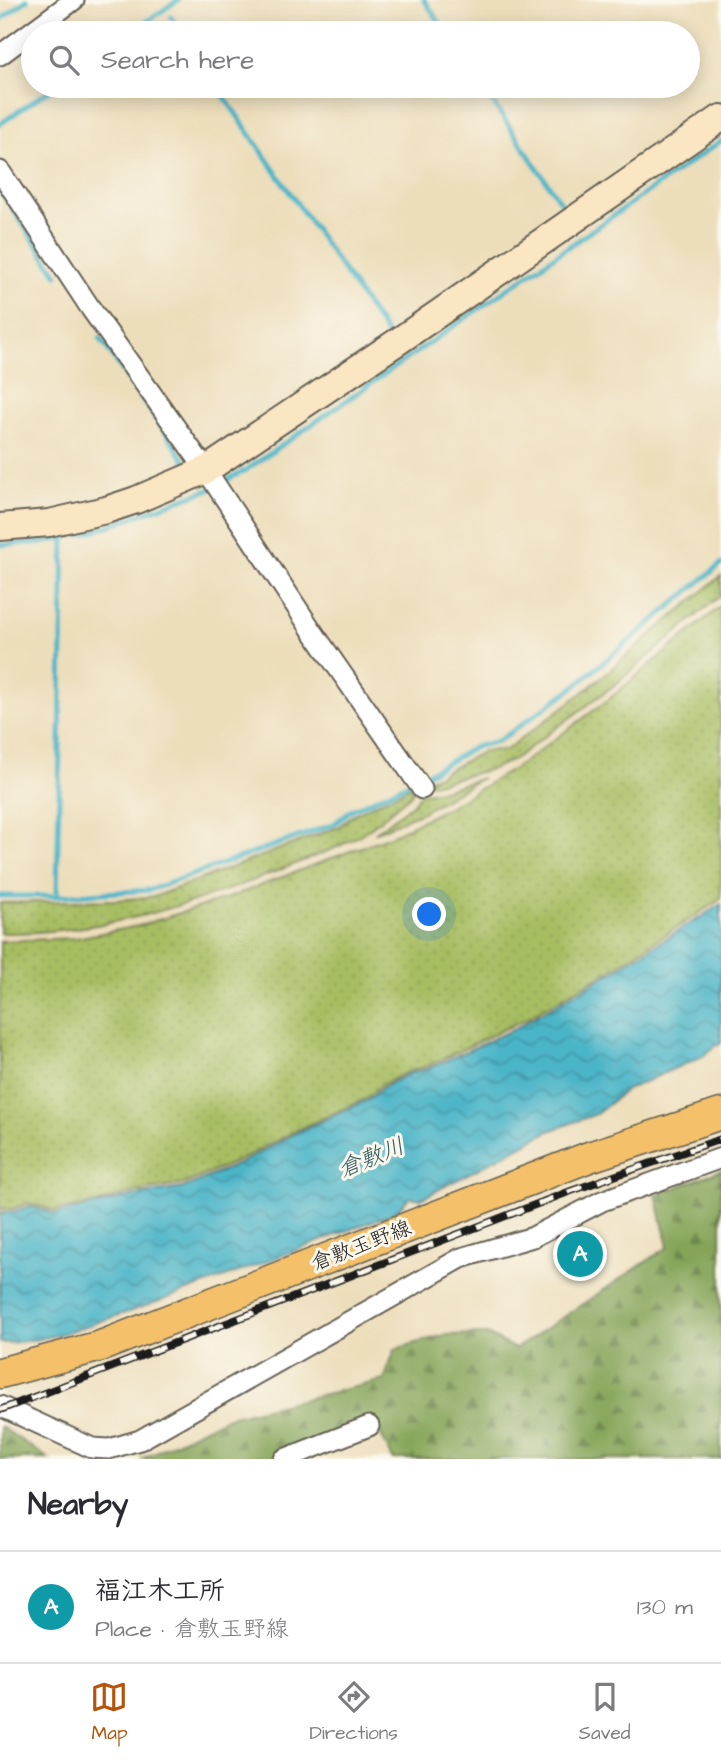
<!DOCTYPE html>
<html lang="en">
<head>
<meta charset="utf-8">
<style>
	body { margin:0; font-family:"Architects Daughter","Klee One",sans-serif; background:#f2f2f3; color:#2b2b33 }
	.you { position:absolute; left:430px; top:915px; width:24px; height:24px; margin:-18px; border:5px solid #fff; border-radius:50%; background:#1a73e8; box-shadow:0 0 0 10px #1a73e833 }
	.badge { display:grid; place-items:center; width:46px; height:46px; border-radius:50%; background:#b45309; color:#fff; font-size:23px; font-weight:700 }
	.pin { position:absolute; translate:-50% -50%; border:4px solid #fff; box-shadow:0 2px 7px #0006 }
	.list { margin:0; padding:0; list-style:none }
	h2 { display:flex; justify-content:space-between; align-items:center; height:91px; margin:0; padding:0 28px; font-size:30px }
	h2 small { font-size:23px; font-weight:400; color:#7c7c81 }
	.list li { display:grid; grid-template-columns:46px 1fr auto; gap:21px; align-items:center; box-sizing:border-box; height:112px; padding:0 28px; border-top:2px solid #e1e1e2 }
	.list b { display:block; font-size:26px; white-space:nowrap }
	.list p { margin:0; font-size:23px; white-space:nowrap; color:#7c7c81 }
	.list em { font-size:23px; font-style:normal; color:#7c7c81 }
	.icon { flex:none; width:38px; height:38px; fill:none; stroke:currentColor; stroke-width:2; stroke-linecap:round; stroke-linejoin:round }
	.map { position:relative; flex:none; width:721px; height:1459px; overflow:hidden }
	.search { position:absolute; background:#fff; box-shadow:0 4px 18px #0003; left:21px; right:21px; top:21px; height:77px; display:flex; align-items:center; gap:18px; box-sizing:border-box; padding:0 24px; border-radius:38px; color:#7c7c81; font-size:26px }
	.sheet { height:203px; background:#fff }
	nav { display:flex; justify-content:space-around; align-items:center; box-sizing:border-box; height:98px; border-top:2px solid #e1e1e2; background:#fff; font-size:19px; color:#7c7c81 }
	nav a { display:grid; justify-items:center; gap:4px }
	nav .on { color:#b45309 }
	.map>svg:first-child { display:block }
	.grass { fill:url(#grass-dots); stroke:#626c3f; stroke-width:2 }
	.forest { fill:url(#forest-firs); stroke:#50603a; stroke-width:2 }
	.water { fill:url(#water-waves); stroke:#346872; stroke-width:2 }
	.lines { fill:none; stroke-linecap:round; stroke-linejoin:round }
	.stream { stroke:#4bb5c8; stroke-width:5 }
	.street-casing { stroke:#656054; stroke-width:23 }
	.secondary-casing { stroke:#656054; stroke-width:30 }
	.primary-casing { stroke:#656054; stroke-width:33 }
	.street { stroke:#fff; stroke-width:19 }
	.secondary { stroke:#fbe6c3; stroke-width:26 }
	.primary { stroke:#f4c16a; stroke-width:30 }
	.rail-casing { stroke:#1c1c1c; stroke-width:8 }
	.rail { stroke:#fbf7ec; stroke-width:5; stroke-dasharray:16; stroke-linecap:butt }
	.labels { text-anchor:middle; stroke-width:6; stroke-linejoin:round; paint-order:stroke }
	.street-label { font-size:21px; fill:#1c1c1c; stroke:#fbf7ec }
	.water-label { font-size:23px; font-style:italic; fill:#2f5961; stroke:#fbf7ec }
</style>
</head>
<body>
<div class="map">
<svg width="721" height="1459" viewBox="0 0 721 1459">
	<defs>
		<pattern id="grass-dots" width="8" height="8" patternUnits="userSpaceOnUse" patternTransform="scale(1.75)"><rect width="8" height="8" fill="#a7bd62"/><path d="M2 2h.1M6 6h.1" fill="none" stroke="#8fa254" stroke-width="1.8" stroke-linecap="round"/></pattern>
		<pattern id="forest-firs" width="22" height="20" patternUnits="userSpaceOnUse" patternTransform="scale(1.75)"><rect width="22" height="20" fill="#85a458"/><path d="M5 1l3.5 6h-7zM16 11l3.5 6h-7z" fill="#6c8548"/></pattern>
		<pattern id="water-waves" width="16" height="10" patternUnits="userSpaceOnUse" patternTransform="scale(1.75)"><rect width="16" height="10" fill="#4bb5c8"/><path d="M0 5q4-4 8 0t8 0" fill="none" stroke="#3e92a2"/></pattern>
	</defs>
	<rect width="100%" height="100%" fill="#fbf7ec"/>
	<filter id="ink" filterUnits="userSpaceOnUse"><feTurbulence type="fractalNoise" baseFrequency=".0143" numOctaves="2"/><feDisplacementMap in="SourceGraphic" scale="14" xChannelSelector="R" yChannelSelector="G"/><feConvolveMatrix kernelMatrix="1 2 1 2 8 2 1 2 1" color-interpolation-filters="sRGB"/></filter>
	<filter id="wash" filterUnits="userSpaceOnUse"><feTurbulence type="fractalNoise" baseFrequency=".00686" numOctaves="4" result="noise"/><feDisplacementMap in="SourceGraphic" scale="28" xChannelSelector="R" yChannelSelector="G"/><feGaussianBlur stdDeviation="1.57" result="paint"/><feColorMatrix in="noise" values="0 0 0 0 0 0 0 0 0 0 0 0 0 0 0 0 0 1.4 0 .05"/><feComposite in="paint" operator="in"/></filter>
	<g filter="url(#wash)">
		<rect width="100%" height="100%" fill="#eddebb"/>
		<g class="grass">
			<path d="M721,576V595L616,684L513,760L492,769L433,784L425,782L484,751L506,750L586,690Z"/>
			<path d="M721,606V899L612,969L525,1019L428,1066L407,1072L380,1086L367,1098L297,1130L242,1159L184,1184L130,1193L102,1202L54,1211L29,1203L12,1209H0V941L76,938L138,926L225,899L395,834L450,806L520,765L609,699Z"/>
			<path d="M482,778L420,813L374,833L411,805L422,793L443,790Z"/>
			<path d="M411,786L413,791L409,796C390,811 371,830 349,841C329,852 306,859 285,868C194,905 99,934 0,933V903L119,900L156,896L338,827L354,814Z"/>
		</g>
		<g class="forest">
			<path d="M721,1170V1459H393L373,1419L269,1459H141L228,1417L384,1380L395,1349L444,1335L487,1334L515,1349L668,1247L656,1195Z"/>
			<path d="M0,1426L49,1459H0Z"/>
		</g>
		<path class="water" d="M721,904V1042L703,1056L626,1090L596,1114L547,1132L421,1199L410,1197L394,1213C308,1245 222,1280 134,1310C90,1324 47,1343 0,1343V1212H13L30,1206L54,1214L102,1204L131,1196L183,1188L241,1163L298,1132L368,1100L382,1088L408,1074L428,1069L512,1030L615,970Z"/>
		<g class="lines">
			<g class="stream">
				<path d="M424,0L447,33"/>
				<path d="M171,17L182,33"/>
				<path d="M0,20L27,0"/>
				<path d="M130,33L178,0"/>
				<path d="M217,86L386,333"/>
				<path d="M482,86L565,209"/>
				<path d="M0,124L55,86"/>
				<path d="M0,190L57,275"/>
				<path d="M100,338L188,465"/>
				<path d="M221,483L246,470L721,141"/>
				<path d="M0,545L46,542L94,531L213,488"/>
				<path d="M420,778L475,747L498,741L507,735L575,686L721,564"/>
				<path d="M0,896H57L150,890L334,824L351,810L411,782"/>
				<path d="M57,896L64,538"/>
			</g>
		</g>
	</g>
	<g filter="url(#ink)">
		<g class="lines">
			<defs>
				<g id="street">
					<path d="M0,55L74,0"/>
					<path d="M0,171L91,309L206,470L313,632L422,789"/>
					<path d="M0,1406L92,1448L109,1449L140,1440L461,1258L533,1237L602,1201L721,1158"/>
					<path d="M284,1459L369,1426"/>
				</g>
				<path id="secondary" d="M0,527L49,523L106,510L136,500L206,470L400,340L721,118"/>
				<path id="primary" d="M0,1373L101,1346L589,1157L721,1114"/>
			</defs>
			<use href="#street" class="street-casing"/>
			<use href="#secondary" class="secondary-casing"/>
			<use href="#primary" class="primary-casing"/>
			<use href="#street" class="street"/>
			<use href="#secondary" class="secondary"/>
			<use href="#primary" class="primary"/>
			<defs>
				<path id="rail" d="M0,1410L571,1191L721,1139"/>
			</defs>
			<use href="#rail" class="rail-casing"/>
			<use href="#rail" class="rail"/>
		</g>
	</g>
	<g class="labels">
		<g class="street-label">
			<text transform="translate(361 1245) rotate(-21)" y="7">倉敷玉野線</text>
		</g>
		<g class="water-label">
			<text transform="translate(371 1157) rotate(-22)" y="8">倉敷川</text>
		</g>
	</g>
</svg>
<div class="you"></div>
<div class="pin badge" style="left:580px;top:1254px;background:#0f9aa8">A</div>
<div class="search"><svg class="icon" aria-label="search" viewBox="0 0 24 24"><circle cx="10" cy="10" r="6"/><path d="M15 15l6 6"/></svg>Search here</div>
</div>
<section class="sheet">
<h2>Nearby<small></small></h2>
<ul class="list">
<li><span class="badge" style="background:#0f9aa8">A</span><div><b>福江木工所</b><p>Place · 倉敷玉野線</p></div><em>130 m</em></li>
</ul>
</section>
<nav>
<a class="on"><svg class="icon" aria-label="map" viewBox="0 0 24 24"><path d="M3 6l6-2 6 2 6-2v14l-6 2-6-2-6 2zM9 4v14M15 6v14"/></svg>Map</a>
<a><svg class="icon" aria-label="directions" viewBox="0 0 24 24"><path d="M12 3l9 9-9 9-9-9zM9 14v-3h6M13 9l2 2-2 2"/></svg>Directions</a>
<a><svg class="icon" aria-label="saved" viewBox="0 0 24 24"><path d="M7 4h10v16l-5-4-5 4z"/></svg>Saved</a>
</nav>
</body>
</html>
